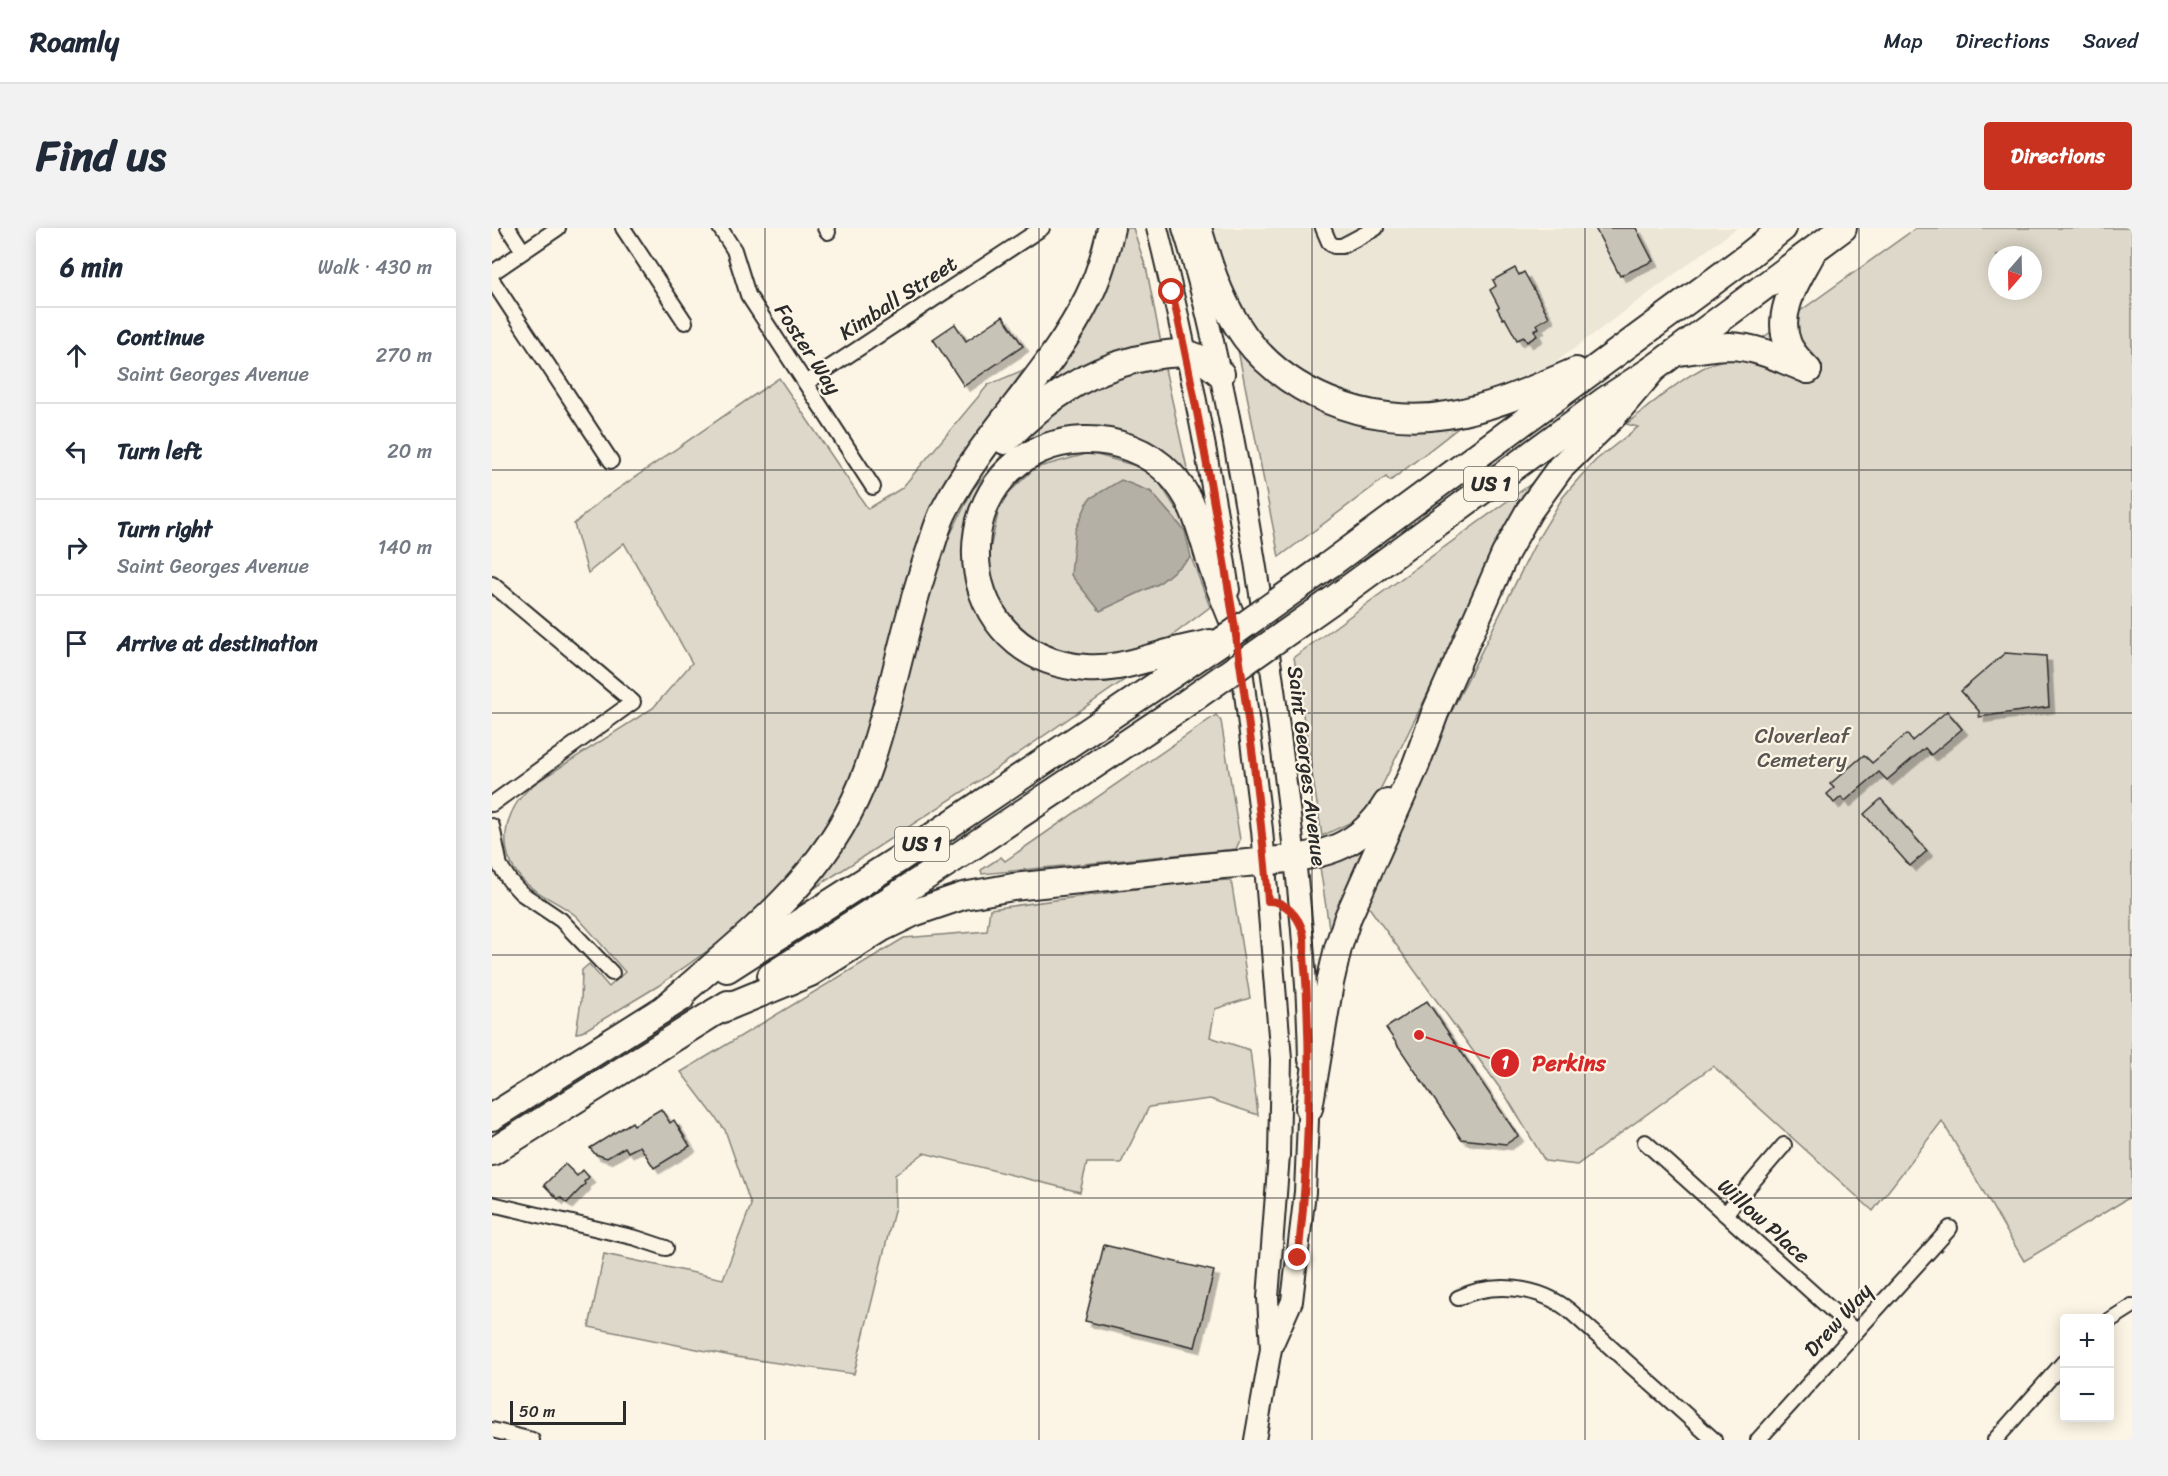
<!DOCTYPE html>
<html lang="en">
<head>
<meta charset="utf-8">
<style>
	body { margin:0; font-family:Sriracha,sans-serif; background:#f2f2f3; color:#1f2937 }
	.controls { position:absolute; right:18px; bottom:18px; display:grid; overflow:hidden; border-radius:6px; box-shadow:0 3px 15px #0003 }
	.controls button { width:54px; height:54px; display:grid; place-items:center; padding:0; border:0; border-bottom:2px solid #e0e1e3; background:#fff; color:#1f2937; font:30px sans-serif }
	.compass { position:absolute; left:1496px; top:18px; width:54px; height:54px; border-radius:50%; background:#fff; box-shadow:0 3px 15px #0003; rotate:200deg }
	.scale { position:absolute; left:18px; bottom:15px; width:116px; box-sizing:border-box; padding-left:6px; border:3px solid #2b2b2b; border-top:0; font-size:16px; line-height:21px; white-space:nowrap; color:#2b2b2b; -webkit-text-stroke:4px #fcf5e5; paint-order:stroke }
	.stop { position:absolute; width:18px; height:18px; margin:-14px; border:4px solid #c8321e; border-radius:50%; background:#fff }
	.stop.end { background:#c8321e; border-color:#fff; box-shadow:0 2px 6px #0008 }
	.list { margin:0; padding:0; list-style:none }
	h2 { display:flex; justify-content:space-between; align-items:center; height:78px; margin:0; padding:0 24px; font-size:26px }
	h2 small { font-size:20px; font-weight:400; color:#747a83 }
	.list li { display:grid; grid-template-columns:39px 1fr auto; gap:18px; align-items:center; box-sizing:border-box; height:96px; padding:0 24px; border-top:2px solid #e0e1e3 }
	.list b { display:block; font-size:22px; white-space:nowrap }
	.list p { margin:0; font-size:20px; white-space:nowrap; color:#747a83 }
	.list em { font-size:20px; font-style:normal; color:#747a83 }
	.icon { flex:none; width:33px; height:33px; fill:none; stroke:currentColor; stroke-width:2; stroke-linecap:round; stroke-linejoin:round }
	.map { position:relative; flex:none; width:1640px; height:1212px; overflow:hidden; border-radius:6px }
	header { display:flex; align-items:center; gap:36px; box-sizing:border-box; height:84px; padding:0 30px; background:#fff; border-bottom:2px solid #e0e1e3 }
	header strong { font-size:28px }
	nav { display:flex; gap:33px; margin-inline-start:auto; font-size:21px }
	.intro { display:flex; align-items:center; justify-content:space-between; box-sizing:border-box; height:144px; padding:0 36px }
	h1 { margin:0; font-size:42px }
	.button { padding:15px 27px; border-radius:6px; background:#c8321e; color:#fff; font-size:21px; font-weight:700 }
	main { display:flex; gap:36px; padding:0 36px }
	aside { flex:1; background:#fff; border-radius:6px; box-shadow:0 3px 15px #0003 }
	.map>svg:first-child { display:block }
	.built { fill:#ece6d7 }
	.green { fill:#ded8ca; stroke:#84827a; stroke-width:1.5; fill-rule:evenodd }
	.water { fill:#b4b0a5; stroke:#7d7b74; stroke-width:1.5 }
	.building { fill:#c8c3b7; stroke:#2b2b2b; stroke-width:1.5; filter:url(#shadow) }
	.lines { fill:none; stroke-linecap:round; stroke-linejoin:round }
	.street-casing { stroke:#2b2b2b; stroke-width:18 }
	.secondary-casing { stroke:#2b2b2b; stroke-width:24 }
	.highway-casing { stroke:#2b2b2b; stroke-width:30 }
	.street { stroke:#fcf5e5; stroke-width:14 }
	.secondary { stroke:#fcf5e5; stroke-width:20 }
	.highway { stroke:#fcf5e5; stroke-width:26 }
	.highway-bridge-casing { stroke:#2b2b2b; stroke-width:30; stroke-linecap:butt }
	.highway-bridge { stroke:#fcf5e5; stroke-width:26 }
	.route { stroke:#c8321e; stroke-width:8 }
	.grid { fill:none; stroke:#2b2b2b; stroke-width:1.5; stroke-opacity:0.55 }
	.labels { text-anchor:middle; stroke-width:4.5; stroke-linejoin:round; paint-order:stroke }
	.shield { fill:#fcf5e5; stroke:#6a6863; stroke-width:1.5 }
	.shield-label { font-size:20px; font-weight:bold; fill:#2b2b2b }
	.street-label { font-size:21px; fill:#2b2b2b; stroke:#fcf5e5 }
	.park-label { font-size:21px; fill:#585653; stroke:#fcf5e5 }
	.leader { fill:none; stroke:#d62828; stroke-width:2 }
	.callout-dot { fill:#d62828; stroke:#fcf5e5; stroke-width:2 }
	.mark-label { font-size:18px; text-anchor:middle; font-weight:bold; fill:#fff }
	.callout-label { font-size:22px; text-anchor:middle; font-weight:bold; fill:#d62828; stroke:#fcf5e5; stroke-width:4.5; stroke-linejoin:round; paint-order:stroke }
</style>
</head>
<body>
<header>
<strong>Roamly</strong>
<nav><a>Map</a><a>Directions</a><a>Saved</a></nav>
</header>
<div class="intro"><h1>Find us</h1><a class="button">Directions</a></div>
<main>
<aside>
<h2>6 min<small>Walk · 430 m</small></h2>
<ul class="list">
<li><svg class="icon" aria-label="ahead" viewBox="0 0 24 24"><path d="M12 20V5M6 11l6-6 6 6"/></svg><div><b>Continue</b><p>Saint Georges Avenue</p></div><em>270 m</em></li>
<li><svg class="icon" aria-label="left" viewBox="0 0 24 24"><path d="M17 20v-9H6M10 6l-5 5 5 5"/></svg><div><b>Turn left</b></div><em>20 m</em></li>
<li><svg class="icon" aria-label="right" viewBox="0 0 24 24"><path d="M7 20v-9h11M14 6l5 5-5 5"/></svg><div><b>Turn right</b><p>Saint Georges Avenue</p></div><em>140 m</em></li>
<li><svg class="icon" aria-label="arrive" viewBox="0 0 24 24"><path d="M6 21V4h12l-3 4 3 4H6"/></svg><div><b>Arrive at destination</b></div></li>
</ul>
</aside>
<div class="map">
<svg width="1640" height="1212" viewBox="0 0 1640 1212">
	<defs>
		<filter id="shadow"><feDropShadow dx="5.5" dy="5.5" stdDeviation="0" flood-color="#0004"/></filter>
	</defs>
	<rect width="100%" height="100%" fill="#fcf5e5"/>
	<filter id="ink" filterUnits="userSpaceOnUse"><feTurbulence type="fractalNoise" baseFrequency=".0167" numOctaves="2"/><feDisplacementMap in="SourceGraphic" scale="12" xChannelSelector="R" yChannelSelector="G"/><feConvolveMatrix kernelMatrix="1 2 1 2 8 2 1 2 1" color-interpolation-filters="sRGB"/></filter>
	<g filter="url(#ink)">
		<path class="built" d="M715,0H1245L1053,142L996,165L920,178L828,158L769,118L731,49Z"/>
		<g class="green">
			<path d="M631,0H641L655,43L669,115L529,184Z"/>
			<path d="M1424,0H1640V968L1532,1033L1450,893L1381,983L1221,838L1085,937L1053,933L1015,870L868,667L1045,312L1071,269L1088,249L1104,232L1146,199L1134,196C1166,172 1204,134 1244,129ZM1505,27H1541V63H1505Z"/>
			<path d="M745,117L788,154L964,197L966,200L898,253L894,249L787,329Z"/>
			<path d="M672,136L696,245L691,248L578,204L480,289L506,406L633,447L635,450L475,561L312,667L448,327L481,261L521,215L594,159Z"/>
			<path d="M531,142L424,319L361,554L326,623L267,686L166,758L90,804L84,805L89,773L90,742L97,736L117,759L133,744C117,726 101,705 84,688C67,673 41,666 27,648C2,616 15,576 45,554L161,480L200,435L132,315L96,345L82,296L107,274L287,150L376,281L410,260L496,157Z"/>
			<path d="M598,225L659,242L698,302L693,303L659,264L666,356L699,329L718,379L665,419L592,431L544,415L506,377L494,339L509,272L543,240Z"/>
			<path d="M1040,255L880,578L868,590L830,608L802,429Z"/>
			<path d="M724,487L729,493L748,612L744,621L490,646L489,642L509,629L513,633Z"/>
			<path d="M879,614L838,706L828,639Z"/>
			<path d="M739,652L758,770L723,781L718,809L758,822L766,887L718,871L657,879L629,935H595L588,964L432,925L403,947V979L362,1146L244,1129L97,1099L112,1026L231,1051L259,977L233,902L189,844L412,710L495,703L498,681L693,654Z"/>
		</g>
		<path class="water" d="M629,252L659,264L693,303L699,329L666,356L608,383L579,347L583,303L597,271Z"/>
		<g class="building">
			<path d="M1103,0H1144L1161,33L1128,48Z"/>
			<path d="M1023,40L1027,47L1032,44L1057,89L1045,96L1047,100L1042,102L1045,108L1035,114L1032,109L1025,112L1013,90L1011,91L1005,80L1007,79L998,62L1004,58L1001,52Z"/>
			<path d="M511,88L531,118L472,158L441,111L463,96L474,113Z"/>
			<path d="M1513,425L1554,428L1557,479L1487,489V483L1469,463Z"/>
			<path d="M1455,483L1470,501L1439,527L1433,520L1395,552L1387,544L1353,573L1349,569L1342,575L1335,566L1342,560L1338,556L1372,527L1380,535L1415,506L1420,513Z"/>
			<path d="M1389,571L1435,623L1418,638L1372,586Z"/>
			<path d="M935,773L1026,908L1014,916L969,911L894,800Z"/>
			<path d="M169,881L178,895L182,892L198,918L162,940L148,918L136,924L133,919L115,930L103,926L98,920L140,894L142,897Z"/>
			<path d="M73,936L85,948L91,942L97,949L92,954L93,956L75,975L68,969L66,971L52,957Z"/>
			<path d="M612,1017L722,1043L703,1119L593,1093Z"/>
		</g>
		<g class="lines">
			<defs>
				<g id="street">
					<path d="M16,0L31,23"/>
					<path d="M131,0L193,94"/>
					<path d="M228,0L242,22L256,67L381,259"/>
					<path d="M333,0L336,4"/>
					<path d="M831,0L837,14L842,18H850L884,0"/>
					<path d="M0,45L66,0"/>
					<path d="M0,52L119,233"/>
					<path d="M314,155L550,0"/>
					<path d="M0,356L141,474L0,576"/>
					<path d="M0,598L8,638L18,653L29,665L69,692L120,745"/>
					<path d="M1153,914L1363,1103"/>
					<path d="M0,976L144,1010L174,1020"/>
					<path d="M1233,986L1292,917"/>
					<path d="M966,1070C1002,1053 1047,1058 1078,1083L1222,1212"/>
					<path d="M1618,1092L1640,1078"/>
					<path d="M0,1202L40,1212"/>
					<path d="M1266,1212L1458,1000"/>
					<path d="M1503,1212L1572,1134"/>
				</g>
				<g id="secondary">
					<path d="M665,0C695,119 719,241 737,362"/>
					<path d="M691,0C711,62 724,126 737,189C756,284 771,380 784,476C799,594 815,713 817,832"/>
					<path d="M741,391L751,449L770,602L789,831L787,927L776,1070L779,1121L763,1212"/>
					<path d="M780,1118L800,1073L813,964L817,868"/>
				</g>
				<g id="highway">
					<path d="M706,0C716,34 726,67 745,97C787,165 877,200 955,187C1000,180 1042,161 1084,143"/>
					<path d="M1186,124C1203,122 1221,118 1238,118C1266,119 1291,132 1316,142"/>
					<path d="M1316,142C1309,134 1300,126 1296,116C1283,85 1305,53 1319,27"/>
					<path d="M513,213C554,169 601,138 661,128C674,126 690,123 702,128C712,131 721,140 729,146"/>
					<path d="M837,337L1256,28L1291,0"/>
					<path d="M838,374L1112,173L1161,141L1351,0"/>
					<path d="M718,415C702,419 685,422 669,427C643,434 621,442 594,440C446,429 449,218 592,212C623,211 656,223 678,246C706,275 709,308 722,344C728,361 735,378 742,395"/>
					<path d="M235,741L407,631L733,411"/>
					<path d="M279,748L469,626L686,481"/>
					<path d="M174,779C255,706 337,650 375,543C401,471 412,394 438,322C443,307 446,293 454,279C493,204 559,145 596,70C607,48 614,24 619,0"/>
					<path d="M223,784L318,745L390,700L421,685L471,668L521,659C591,652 661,645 731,637C763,634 815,632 844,620C866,611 883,595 895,575"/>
					<path d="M817,880L838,755L846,720L856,689L923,539L943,485L1013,326L1037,283L1068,240L1121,188L1161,141"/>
					<path d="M0,889L189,770"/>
					<path d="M0,924L236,776"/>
				</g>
			</defs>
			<use href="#street" class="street-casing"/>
			<use href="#secondary" class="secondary-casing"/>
			<use href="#highway" class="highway-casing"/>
			<use href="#street" class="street"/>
			<use href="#secondary" class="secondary"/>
			<use href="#highway" class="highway"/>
			<defs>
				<g id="highway-bridge">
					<path d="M733,411L837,337"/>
					<path d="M686,481L838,374"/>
				</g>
			</defs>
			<use href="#highway-bridge" class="highway-bridge-casing"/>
			<use href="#highway-bridge" class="highway-bridge"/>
		</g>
	</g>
	<g class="lines" filter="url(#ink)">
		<path class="route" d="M680,64C705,173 724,284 742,394C756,487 769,580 776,673C793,672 807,689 811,704C813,711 812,720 812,727C813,743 815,758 815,773C819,860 816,945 806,1030"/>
	</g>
	<path class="grid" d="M273,0V1212M547,0V1212M820,0V1212M1093,0V1212M1367,0V1212M0,242H1640M0,485H1640M0,727H1640M0,970H1640"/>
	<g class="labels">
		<g class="shield">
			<rect x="972" y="239" width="54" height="34" rx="4.5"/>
			<rect x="403" y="599" width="54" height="34" rx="4.5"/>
		</g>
		<g class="shield-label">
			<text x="999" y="263">US 1</text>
			<text x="430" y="623">US 1</text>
		</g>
		<g class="street-label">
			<text transform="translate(406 70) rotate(-33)" y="7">Kimball Street</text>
			<text transform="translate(316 121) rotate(57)" y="7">Foster Way</text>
			<text transform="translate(815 538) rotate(83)" y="7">Saint Georges Avenue</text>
			<text transform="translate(1272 993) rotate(42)" y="7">Willow Place</text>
			<text transform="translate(1346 1092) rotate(-48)" y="7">Drew Way</text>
		</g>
		<g class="park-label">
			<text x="1310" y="515">Cloverleaf<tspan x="1310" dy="24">Cemetery</tspan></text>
		</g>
	</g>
	<path class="leader" d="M927 807L1013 835"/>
	<g class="callout-dot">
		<circle cx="927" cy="807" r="6"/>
		<circle cx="1013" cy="835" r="15"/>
	</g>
	<g class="mark-label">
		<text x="1013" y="841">1</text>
	</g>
	<g class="callout-label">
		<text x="1077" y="843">Perkins</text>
	</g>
</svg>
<div class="controls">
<button>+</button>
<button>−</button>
</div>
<svg class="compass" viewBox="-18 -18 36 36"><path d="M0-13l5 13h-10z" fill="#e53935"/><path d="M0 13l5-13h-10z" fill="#747a83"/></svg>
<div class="scale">50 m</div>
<div class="stop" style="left:680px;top:64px"></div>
<div class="stop end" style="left:806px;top:1030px"></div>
</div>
</main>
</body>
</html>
